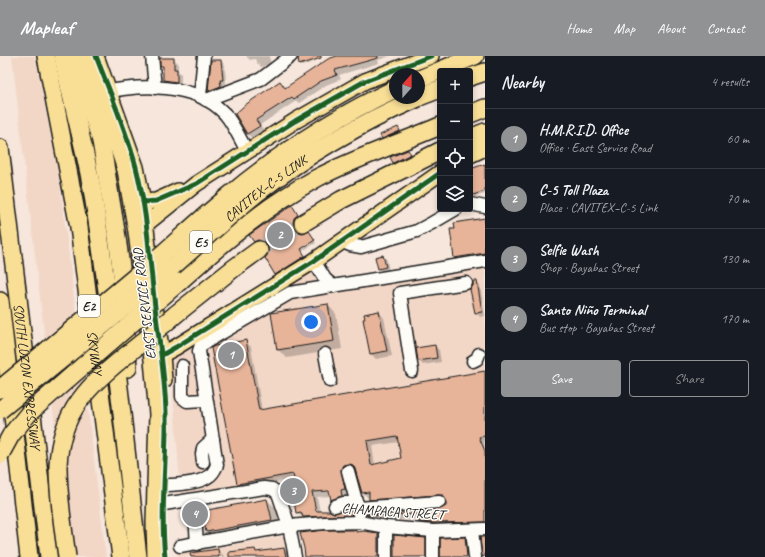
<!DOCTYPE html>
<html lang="en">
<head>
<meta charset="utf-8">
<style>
	body { margin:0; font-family:Caveat,sans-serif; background:#242831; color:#f1f3f6 }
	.controls { position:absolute; right:12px; top:12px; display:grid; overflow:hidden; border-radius:4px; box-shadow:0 2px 6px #0003 }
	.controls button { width:36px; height:36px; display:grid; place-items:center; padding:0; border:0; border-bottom:1px solid #363941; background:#171b24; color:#f1f3f6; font:20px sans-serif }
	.compass { position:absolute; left:389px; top:12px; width:36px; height:36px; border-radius:50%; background:#171b24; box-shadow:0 2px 6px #0003; rotate:21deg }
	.you { position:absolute; left:311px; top:266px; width:14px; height:14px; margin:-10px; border:3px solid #fff; border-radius:50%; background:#1a73e8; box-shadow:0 0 0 6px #1a73e833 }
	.badge { display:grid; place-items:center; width:26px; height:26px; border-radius:50%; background:#919294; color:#fff; font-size:13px; font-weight:700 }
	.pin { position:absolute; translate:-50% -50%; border:2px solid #fff; box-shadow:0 1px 4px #0006 }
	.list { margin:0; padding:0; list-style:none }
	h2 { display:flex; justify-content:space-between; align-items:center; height:52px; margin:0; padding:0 16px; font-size:17px }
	h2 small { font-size:13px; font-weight:400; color:#9ea1a6 }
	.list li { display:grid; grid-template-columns:26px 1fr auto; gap:12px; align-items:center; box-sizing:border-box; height:60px; padding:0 16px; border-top:1px solid #363941 }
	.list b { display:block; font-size:15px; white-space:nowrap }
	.list p { margin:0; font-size:13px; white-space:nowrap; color:#9ea1a6 }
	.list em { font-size:13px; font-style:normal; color:#9ea1a6 }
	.actions { display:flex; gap:8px; padding:12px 16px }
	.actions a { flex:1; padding:9px 0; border:1px solid #919294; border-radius:4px; text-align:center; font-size:14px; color:#919294 }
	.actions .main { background:#919294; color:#fff }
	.icon { flex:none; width:22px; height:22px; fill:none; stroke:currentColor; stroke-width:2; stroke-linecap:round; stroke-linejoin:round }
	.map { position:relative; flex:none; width:485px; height:501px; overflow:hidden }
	header { display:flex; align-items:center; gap:24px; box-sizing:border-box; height:56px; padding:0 20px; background:#919294; color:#fff }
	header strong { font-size:19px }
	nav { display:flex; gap:22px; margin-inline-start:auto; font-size:14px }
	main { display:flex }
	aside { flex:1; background:#171b24 }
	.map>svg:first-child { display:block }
	.built { fill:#f2d7c7 }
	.shadow { fill:#0003; fill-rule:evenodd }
	.building { fill:#e7b499; stroke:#1c1c1c; fill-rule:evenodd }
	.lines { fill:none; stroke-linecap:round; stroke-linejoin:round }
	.highway-tunnel { stroke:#cabeb5; stroke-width:17; stroke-dasharray:17 8; stroke-linecap:butt }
	.minor-casing { stroke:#1c1c1c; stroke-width:15 }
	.major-casing { stroke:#1c1c1c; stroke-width:18 }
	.highway-casing { stroke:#1c1c1c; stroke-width:20 }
	.minor { stroke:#fdfcf7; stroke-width:12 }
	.major { stroke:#f9df96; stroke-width:15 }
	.highway { stroke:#f9df96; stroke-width:17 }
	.highway-bridge-casing { stroke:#1c1c1c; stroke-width:20; stroke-linecap:butt }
	.highway-bridge { stroke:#f9df96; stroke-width:17 }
	.cycleway-casing { stroke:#fdfcf7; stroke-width:8 }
	.cycleway { stroke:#1b5e20; stroke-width:5 }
	.labels { text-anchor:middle; stroke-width:3; stroke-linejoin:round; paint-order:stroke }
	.shield { fill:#fdfcf7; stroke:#605f5e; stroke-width:1 }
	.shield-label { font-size:13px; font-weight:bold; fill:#1c1c1c }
	.street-label { font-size:14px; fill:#1c1c1c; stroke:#fdfcf7 }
</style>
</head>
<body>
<header>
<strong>Mapleaf</strong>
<nav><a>Home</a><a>Map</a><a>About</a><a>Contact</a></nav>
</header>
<main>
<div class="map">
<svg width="485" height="501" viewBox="0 0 485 501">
	<rect width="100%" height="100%" fill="#f6e6db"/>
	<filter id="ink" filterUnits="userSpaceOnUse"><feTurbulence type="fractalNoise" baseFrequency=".025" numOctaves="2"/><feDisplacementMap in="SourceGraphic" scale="8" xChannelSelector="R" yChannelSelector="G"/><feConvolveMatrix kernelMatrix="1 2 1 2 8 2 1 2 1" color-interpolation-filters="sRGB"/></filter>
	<g filter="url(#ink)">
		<g class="built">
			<path d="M12,0H35L59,120L106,501H70Z"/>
			<path d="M485,198V385L367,409L181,440L171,309L179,296L289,227L325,208L328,217L334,223L341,225Z"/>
			<path d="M284,480L286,501H177L179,498Z"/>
		</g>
		<g class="shadow">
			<path d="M246,0H271L269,1L271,8L261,11L257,7L255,3L250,4Z"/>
			<path d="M314,0L316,5L302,10L300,8Z"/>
			<path d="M339,0H390L378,4L379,7L339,19L341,23L326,29L299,47L296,45L260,69L264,74L252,82L247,78L236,58L280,26L286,33Z"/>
			<path d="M174,3L178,7V15L181,18V30L168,28L164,24V12L162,10Z"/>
			<path d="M212,5H221L225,9L226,28H224V34L213,39L209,35Z"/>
			<path d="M400,74L401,77L384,84L382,82Z"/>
			<path d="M410,97L412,100L396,108L394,106Z"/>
			<path d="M485,110V139L484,138L472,142L470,140V116Z"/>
			<path d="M293,152L299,161L296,164L294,169L296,175L310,178L316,187L302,195L306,202L278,220L276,218L269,198L270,193L268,189L266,186L261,185L256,187L254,185Z"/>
			<path d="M485,197V198L457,203L456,202Z"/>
			<path d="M383,200L387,204L389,215L383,217L379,212Z"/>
			<path d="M476,226L480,230L485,260L480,261L476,256L474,230Z"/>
			<path d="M328,249L336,258L342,293L287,302L278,294Z"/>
			<path d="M379,256L384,262L392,300L376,303L371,298Z"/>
			<path d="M245,285L251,291L262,355L485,316V471H424L420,467V463L374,465L368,460L440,454L446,450L447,444L375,449L370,442H368L363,437L356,412L348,415L350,438L346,439L347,445L337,449L332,443L331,440L317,441L320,456L334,458L350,456L356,461L309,466L297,457L295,445L299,444L295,423L243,432L238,427ZM399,386L402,403L375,409L372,390Z"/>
			<path d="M435,290L439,294L441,306L423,309L419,305Z"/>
			<path d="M267,444L276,452L280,472L215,485L207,476L203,456Z"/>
			<path d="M356,475L357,477L364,476L378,478L383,484V501H306Z"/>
			<path d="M394,480L425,483L430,488L431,501H394Z"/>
			<path d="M465,482L470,488L472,501H441Z"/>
			<path d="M284,493L292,501H234L255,494L257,496Z"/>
			<path d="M218,494L225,501H196Z"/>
		</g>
		<g class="building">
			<path d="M302,0H321V2L299,9L298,1Z"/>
			<path d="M337,0H378V2L335,14L337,19L321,25L294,43L292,41L256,64L260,70L247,78L235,58L245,49L280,25L285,32L328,3Z"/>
			<path d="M160,2H174V13H177V26L163,24V10H160Z"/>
			<path d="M211,4H221L223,24H220L221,30L208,35Z"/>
			<path d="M398,71L400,75L382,83L380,79Z"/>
			<path d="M408,94L411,98L393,107L390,101Z"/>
			<path d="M485,108V135L470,140V113Z"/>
			<path d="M292,149L298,159L294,162L293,167L295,172L298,176L303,177L309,175L315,184L301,193L305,200L275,219L265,202L268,198L269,193L267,188L263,185L258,184L254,186L249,179Z"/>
			<path d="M485,162V197L454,202L450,173H455L454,167Z"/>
			<path d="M383,199L386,211L378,213L375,201Z"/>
			<path d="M473,225H477L482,256L475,257L470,233L473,230Z"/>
			<path d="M328,248L334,285L277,294L271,257Z"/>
			<path d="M379,255L387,295L370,298L363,263H365L364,258Z"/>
			<path d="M246,284L259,354L363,336V335L385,331V332L485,315V380L479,381L485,395V466L433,467L418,466H419L418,458L367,460V459L440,453L446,450V445L443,439H438L369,444V436L362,437L355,413L353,409L350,408L343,409L341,413L345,433L341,434L342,440L331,444L329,435L312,436L316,455H330L334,457L344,454H351L352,459L303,461L301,456L296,457L294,444L298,443L293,418L237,428L211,292L215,290ZM397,380L401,402L371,409L367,385Z"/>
			<path d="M435,289L437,302L418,305L416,292Z"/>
			<path d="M267,443L272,464L206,476L202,455Z"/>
			<path d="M325,474H356V476L364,475L378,477V501H305L304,492L300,477Z"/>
			<path d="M394,479L426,482V501H394Z"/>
			<path d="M465,481L467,501H440V482Z"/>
			<path d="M480,481H485V500L482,501Z"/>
			<path d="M284,492L286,501H229V496L255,493L256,496Z"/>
			<path d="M218,493L219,501H191L190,497Z"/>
		</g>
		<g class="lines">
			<path class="highway-tunnel" d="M259,194L303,167"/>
			<defs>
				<g id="minor">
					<path d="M152,0L155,32"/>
					<path d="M100,37C140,28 195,26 225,58C233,67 241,85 247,95"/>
					<path d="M200,40L204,0"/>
					<path d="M206,44L261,23L291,0"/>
					<path d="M470,148L485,151"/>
					<path d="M343,186L350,189L361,191L417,175L432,167L456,153"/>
					<path d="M314,205L325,223L333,230"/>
					<path d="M325,298L330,325"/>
					<path d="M473,305L477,303L479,298"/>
					<path d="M182,310V341L187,345L206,344"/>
					<path d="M412,315L400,237L466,227"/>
					<path d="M203,406L202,398L203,392L213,383"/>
					<path d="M348,415L358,452L359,458"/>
					<path d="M155,429C167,430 200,428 209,420C213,418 215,413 217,409L199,295L201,289L290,237L485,205"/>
					<path d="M194,444L197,488"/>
					<path d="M164,448L264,432L272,433L278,437L289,470L295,501"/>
					<path d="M335,450L343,447H357"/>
					<path d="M358,452L439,446"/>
					<path d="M472,474L475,501"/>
					<path d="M433,475V501"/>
					<path d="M180,490L289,470L325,467L359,466L386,471L433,475L485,473"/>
					<path d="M386,501V471"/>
				</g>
				<g id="major">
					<path d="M84,0L115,83L125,114L136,176L152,304L157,358L154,466L155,501"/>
					<path d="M96,0L136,111L143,146L154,243L162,299L164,324"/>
					<path d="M470,99L485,92"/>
					<path d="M143,146L156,145L178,135"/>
					<path d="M141,172L196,128L295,65L365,25L431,0"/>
					<path d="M154,303L176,291L314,205L440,117"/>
				</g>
				<g id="highway">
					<path id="s1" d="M46,0L79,171L121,501"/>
					<path d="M63,0C71,44 84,88 92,133C112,255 124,378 138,501"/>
					<path d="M74,0L101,85L117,181L122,219L128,312"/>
					<path d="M470,21L485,16"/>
					<path d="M419,23L475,0"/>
					<path d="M419,41L440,33"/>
					<path d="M470,58L485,52"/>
					<path d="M470,82L485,76"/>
					<path id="s2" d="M0,92L49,501"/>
					<path d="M303,167L341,144L440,95"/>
					<path d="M179,226C222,187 266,150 317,122C355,102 400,87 440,70"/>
					<path d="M0,245L29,501"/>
					<path d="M176,258L234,212L259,194"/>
				</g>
			</defs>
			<use href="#minor" class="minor-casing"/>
			<use href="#major" class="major-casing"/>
			<use href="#highway" class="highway-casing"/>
			<use href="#minor" class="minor"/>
			<use href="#major" class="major"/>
			<use href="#highway" class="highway"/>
			<defs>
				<g id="highway-bridge">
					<path d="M0,333C49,293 98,252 147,211C173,189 198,165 225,143C277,99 333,62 395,33"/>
					<path id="s3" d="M0,354C57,307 114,261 170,213C199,188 227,161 257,137C306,99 361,67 418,42"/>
					<path d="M0,399L11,379L29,357L179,226"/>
					<path d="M67,501C63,471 58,440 58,410C60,355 90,328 129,297C145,284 161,271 176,258"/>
				</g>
			</defs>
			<use href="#highway-bridge" class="highway-bridge-casing"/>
			<use href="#highway-bridge" class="highway-bridge"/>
			<defs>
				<g id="cycleway">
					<path d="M96,0C110,37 126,73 136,111C147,154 149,198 154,242C158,280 165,318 166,356C167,404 160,453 165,501"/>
					<path d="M143,146L156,145L196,128L295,65L365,25L431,0"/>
					<path d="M162,299L176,291L314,205L440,117"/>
				</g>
			</defs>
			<use href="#cycleway" class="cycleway-casing"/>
			<use href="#cycleway" class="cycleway"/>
		</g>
	</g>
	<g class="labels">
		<g class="shield">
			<rect x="190" y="175" width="22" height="22" rx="3"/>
			<rect x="78" y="239" width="22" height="22" rx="3"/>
		</g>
		<g class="shield-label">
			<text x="201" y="191">E5</text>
			<text x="89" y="255">E2</text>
		</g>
		<g class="street-label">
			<text dy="5" stroke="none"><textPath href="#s3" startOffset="346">CAVITEX–C-5 LINK</textPath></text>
			<text transform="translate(144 248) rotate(-97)" y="5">EAST SERVICE ROAD</text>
			<text dy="5" stroke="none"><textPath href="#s1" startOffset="301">SKYWAY</textPath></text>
			<text dy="5" stroke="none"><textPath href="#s2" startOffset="230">SOUTH LUZON EXPRESSWAY</textPath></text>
			<text transform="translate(393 455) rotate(4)" y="5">CHAMPACA STREET</text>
		</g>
	</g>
</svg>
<div class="controls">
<button>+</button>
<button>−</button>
<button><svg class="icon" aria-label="locate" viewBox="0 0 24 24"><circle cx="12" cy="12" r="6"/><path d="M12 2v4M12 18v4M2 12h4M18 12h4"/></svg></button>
<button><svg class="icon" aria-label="layers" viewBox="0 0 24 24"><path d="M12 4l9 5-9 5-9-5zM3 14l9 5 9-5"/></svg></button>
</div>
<svg class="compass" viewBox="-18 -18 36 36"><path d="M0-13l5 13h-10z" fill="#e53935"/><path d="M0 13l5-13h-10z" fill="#9ea1a6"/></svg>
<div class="you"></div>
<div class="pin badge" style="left:231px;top:299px">1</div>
<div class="pin badge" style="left:280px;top:179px">2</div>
<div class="pin badge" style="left:293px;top:435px">3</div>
<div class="pin badge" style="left:195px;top:458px">4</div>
</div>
<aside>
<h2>Nearby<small>4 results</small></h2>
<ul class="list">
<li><span class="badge">1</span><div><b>H.M.R.I.D. Office</b><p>Office · East Service Road</p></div><em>60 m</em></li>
<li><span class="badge">2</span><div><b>C-5 Toll Plaza</b><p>Place · CAVITEX–C-5 Link</p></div><em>70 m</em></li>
<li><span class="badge">3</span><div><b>Selfie Wash</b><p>Shop · Bayabas Street</p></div><em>130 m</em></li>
<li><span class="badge">4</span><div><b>Santo Niño Terminal</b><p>Bus stop · Bayabas Street</p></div><em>170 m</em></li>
</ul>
<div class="actions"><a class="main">Save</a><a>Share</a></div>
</aside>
</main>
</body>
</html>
